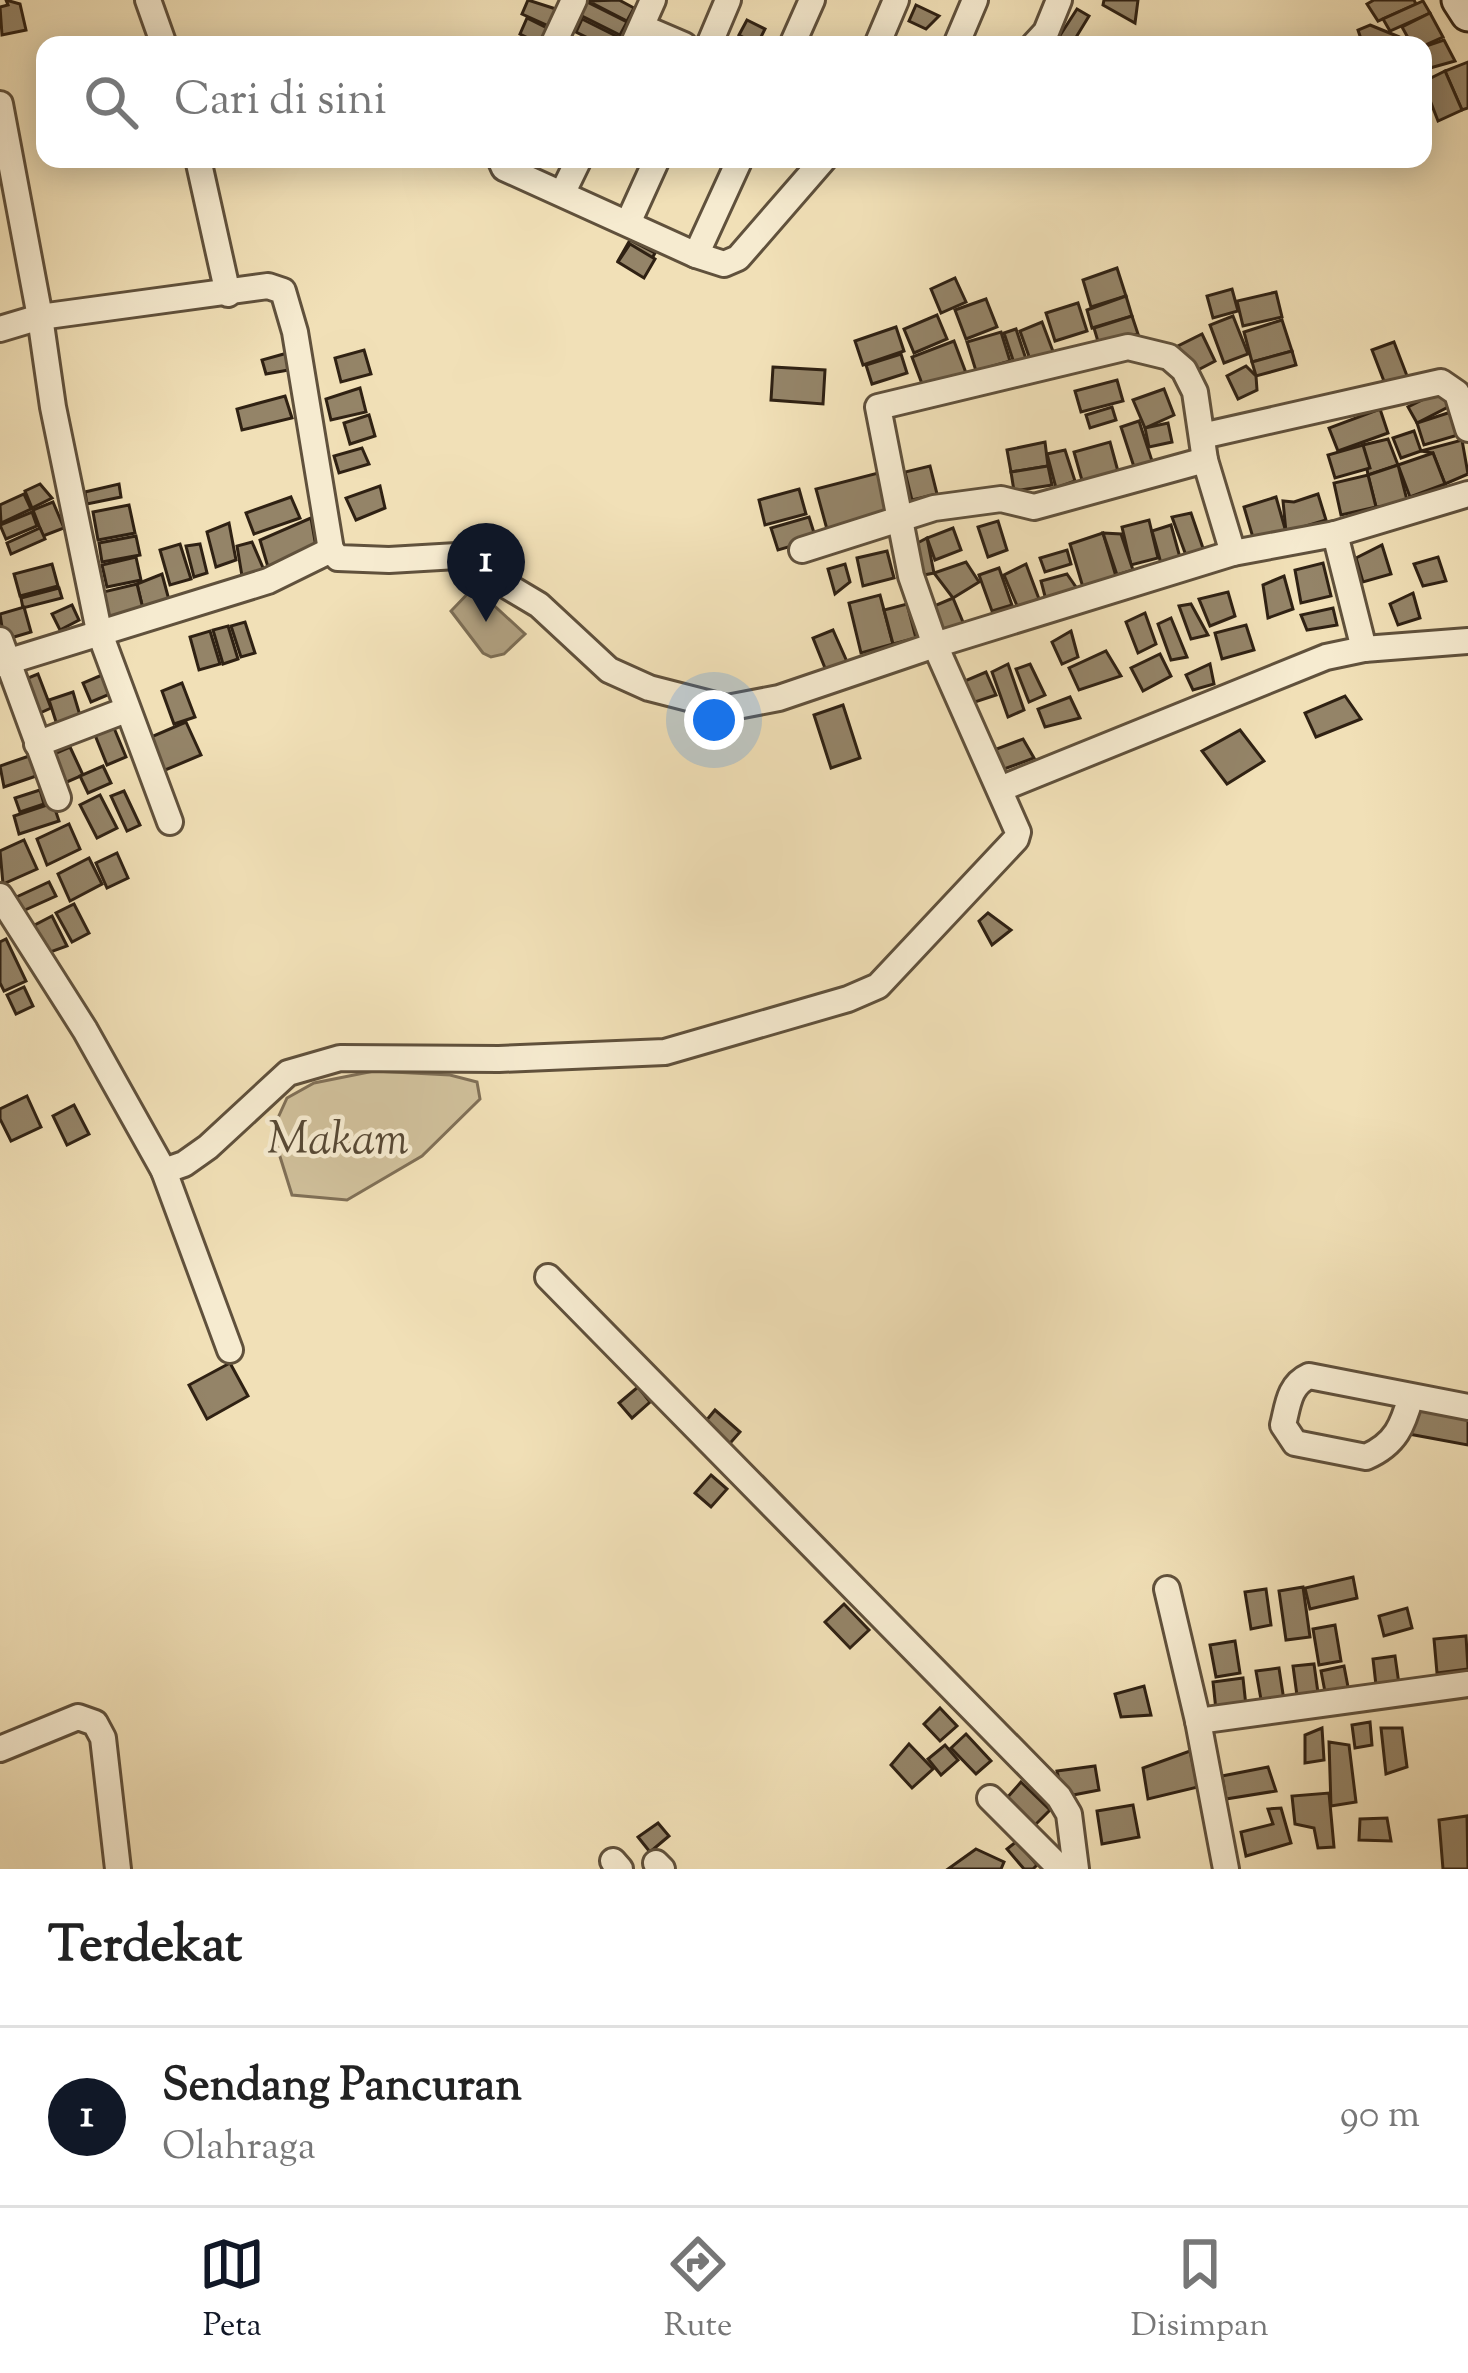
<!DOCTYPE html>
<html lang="id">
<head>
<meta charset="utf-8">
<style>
	body { margin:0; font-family:"Sorts Mill Goudy",serif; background:#f6f6f6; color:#222 }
	.you { position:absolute; left:714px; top:720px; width:42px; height:42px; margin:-30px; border:9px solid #fff; border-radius:50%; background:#1a73e8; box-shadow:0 0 0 18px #1a73e833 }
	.badge { display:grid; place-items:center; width:78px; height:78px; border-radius:50%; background:#111827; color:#fff; font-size:39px; font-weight:700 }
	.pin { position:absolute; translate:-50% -99px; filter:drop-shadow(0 3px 6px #0008) }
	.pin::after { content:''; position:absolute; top:63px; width:42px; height:36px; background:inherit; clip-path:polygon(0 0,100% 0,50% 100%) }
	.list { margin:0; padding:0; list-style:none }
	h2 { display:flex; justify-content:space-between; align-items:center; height:156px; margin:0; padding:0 48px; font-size:51px }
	h2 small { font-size:39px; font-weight:400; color:#767676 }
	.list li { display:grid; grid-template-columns:78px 1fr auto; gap:36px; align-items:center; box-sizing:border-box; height:180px; padding:0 48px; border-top:3px solid #e0e0e0 }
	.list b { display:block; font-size:45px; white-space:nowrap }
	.list p { margin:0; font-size:39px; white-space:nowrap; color:#767676 }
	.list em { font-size:39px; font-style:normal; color:#767676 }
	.icon { flex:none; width:66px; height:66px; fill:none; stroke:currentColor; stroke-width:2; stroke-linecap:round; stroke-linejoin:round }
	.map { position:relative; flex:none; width:1468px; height:1869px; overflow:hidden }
	.search { position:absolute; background:#fff; box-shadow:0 6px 30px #0003; left:36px; right:36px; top:36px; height:132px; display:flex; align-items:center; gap:30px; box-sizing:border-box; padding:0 42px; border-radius:24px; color:#767676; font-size:45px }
	.sheet { height:336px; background:#fff }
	nav { display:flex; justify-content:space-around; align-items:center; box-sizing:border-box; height:168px; border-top:3px solid #e0e0e0; background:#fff; font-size:33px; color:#767676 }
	nav a { display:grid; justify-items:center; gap:6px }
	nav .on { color:#111827 }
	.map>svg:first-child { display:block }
	.green { fill:#d0c09b; stroke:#807057; stroke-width:3 }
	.water { fill:#af9f7f; stroke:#7c6d54; stroke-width:3 }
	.building { fill:#948468; stroke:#2f2113; stroke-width:3 }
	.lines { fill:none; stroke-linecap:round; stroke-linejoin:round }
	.street-casing { stroke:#60513c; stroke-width:30 }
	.secondary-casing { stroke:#2f2113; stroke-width:39 }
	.street { stroke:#f6ebd0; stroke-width:24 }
	.secondary { stroke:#f6ebd0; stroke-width:33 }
	.labels { text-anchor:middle; stroke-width:9; stroke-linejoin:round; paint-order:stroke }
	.park-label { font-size:45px; font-style:italic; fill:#574935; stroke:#f6ebd0 }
</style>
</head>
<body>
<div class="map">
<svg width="1468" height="1869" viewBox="0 0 1468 1869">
	<rect width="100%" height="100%" fill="#f1e0b7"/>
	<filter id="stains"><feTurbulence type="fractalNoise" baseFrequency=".00167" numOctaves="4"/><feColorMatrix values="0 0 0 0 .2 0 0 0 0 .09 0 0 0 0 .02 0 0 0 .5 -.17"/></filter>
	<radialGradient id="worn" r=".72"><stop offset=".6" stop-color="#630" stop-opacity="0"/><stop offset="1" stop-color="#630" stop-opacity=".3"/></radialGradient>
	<path class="green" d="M374,1071L450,1075L477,1082L480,1099L422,1156L347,1200L292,1195L272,1131L287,1098L314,1083Z"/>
	<path class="water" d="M474,587L525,634L504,654L491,657L483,653L451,611Z"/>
	<g class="building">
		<path d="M6,0L20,4L26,30L2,35L0,7L8,5Z"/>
		<path d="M528,0L559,10L551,27L522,14Z"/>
		<path d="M619,0L634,8L627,21L588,1Z"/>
		<path d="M1104,0H1138L1135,23L1103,5Z"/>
		<path d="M1374,0H1414L1416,4L1378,21L1367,4Z"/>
		<path d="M1423,1L1430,13L1390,31L1383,19Z"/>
		<path d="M587,2L627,22L620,35L580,15Z"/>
		<path d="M916,5L939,16L926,29L909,21Z"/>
		<path d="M1077,9L1089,16L1075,39L1059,37Z"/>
		<path d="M1430,13L1443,37L1423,46L1412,45L1402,27Z"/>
		<path d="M527,18L551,30L542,45L520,34Z"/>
		<path d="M582,19L622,39L619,45H602L576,32Z"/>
		<path d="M747,20L765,29L757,45L739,35Z"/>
		<path d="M1370,25L1397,36L1391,39L1394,45H1363L1358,30Z"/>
		<path d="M1444,40L1455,61L1423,70V47Z"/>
		<path d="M1468,62V108L1462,110L1445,71Z"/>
		<path d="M1445,71L1462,110L1438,121L1423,82Z"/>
		<path d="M630,240L655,253L643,275L618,261Z"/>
		<path d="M630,244L655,259L644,278L618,262Z"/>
		<path d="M1117,268L1126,296L1091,307L1083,280Z"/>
		<path d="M955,278L966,302L941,313L931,289Z"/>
		<path d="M1232,289L1238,311L1213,318L1207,296Z"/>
		<path d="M1276,292L1282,317L1243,326L1237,301Z"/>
		<path d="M1126,296L1132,316L1092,328L1087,310Z"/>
		<path d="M986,299L997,327L966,339L955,310Z"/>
		<path d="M1078,303L1087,331L1055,341L1046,313Z"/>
		<path d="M937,315L947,339L914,353L904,329Z"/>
		<path d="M1132,316L1138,334L1099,345L1094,328Z"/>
		<path d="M1233,316L1248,354L1224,363L1210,325Z"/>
		<path d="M1282,320L1292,351L1252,362L1244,332Z"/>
		<path d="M1042,322L1054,354L1031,362L1020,331Z"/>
		<path d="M896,327L904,351L863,365L855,341Z"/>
		<path d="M1016,329L1029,368L1017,372L1004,333Z"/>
		<path d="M1001,332L1010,361L976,371L967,342Z"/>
		<path d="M1202,334L1215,361L1192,373L1178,346Z"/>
		<path d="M954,341L966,373L924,389L912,357Z"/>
		<path d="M1394,342L1409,381L1387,389L1372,350Z"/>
		<path d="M364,350L371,374L341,382L335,358Z"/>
		<path d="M1292,351L1296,365L1256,376L1252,362Z"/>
		<path d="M291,352L294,369L266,374L262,360Z"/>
		<path d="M901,354L907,373L872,384L866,365Z"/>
		<path d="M1246,366L1256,376L1257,390L1238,399L1227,376Z"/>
		<path d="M773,367L825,370L823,404L771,400Z"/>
		<path d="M1117,380L1123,401L1081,412L1075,391Z"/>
		<path d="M360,388L366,412L331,420L326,399Z"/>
		<path d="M1164,389L1174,415L1145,428L1133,400Z"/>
		<path d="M1442,390L1450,406L1417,423L1408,407Z"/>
		<path d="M285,396L292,418L242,430L237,409Z"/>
		<path d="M1112,407L1116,420L1090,428L1086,415Z"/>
		<path d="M1380,409L1388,433L1338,451L1329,428Z"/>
		<path d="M1451,412L1458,435L1424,445L1417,423Z"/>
		<path d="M369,415L375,436L350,444L344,423Z"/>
		<path d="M1139,421L1154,467L1136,473L1121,427Z"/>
		<path d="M1168,423L1172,442L1149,447L1145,428Z"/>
		<path d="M1414,431L1421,451L1401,458L1393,438Z"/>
		<path d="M1388,439L1398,465L1368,475L1363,445Z"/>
		<path d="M1462,440L1468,474L1445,484L1433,453L1421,451Z"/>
		<path d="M1045,442L1048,466L1011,472L1007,450Z"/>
		<path d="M1110,442L1119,475L1083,484L1074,452Z"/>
		<path d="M1363,445L1370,468L1335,478L1328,455Z"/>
		<path d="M362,448L369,464L339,473L334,456Z"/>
		<path d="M1065,450L1075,481L1056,488L1047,454Z"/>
		<path d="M1433,453L1445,484L1410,497L1398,465Z"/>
		<path d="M1398,465L1408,504L1376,507L1368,475Z"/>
		<path d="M930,466L937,494L912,500L905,472Z"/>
		<path d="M1048,466L1052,485L1014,491L1011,472Z"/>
		<path d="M882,472L893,516L828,533L816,489Z"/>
		<path d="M1368,475L1376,507L1341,515L1334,483Z"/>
		<path d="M40,484L52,498L32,508L25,491Z"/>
		<path d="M119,484L121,497L87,504L85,492Z"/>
		<path d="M380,486L385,508L356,520L346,498Z"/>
		<path d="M799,489L806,514L765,525L759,500Z"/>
		<path d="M24,494L31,509L1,523L0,505Z"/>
		<path d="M1318,494L1326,520L1286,532L1283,501L1294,502Z"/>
		<path d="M291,497L300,518L254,534L246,513Z"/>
		<path d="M1276,497L1286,532L1254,541L1244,507Z"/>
		<path d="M53,502L64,528L43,536L33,510Z"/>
		<path d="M129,505L135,533L98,540L93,512Z"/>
		<path d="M32,512L37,526L6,539L0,525Z"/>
		<path d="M1191,513L1205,554L1188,561L1172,517Z"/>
		<path d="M809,517L816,539L778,550L771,528Z"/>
		<path d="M311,518L316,547L268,567L260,540Z"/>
		<path d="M1149,520L1158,558L1131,565L1122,527Z"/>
		<path d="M998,521L1007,550L988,557L978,527Z"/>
		<path d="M229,523L236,560L216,567L207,532Z"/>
		<path d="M1171,525L1181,561L1162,567L1152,531Z"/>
		<path d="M40,528L45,539L11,554L7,543Z"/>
		<path d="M496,528L509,554L484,566L470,540Z"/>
		<path d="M953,528L961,550L935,560L927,538Z"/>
		<path d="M1103,533L1118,583L1085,594L1070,544Z"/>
		<path d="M1103,533L1121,534L1133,570L1117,575Z"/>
		<path d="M136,536L140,555L102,562L99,543Z"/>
		<path d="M927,538L934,573L914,577L908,548Z"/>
		<path d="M252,542L264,570L243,582L237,546Z"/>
		<path d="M180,544L191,579L170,585L160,550Z"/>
		<path d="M200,544L207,573L194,577L186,546Z"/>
		<path d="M1382,545L1391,574L1363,582L1356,558Z"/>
		<path d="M1067,550L1071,564L1045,572L1040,558Z"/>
		<path d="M887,551L894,578L863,586L857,558Z"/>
		<path d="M136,557L141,580L107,587L102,565Z"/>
		<path d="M1438,557L1446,581L1423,586L1414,564Z"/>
		<path d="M966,562L979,582L953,598L934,573Z"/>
		<path d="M1323,563L1331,596L1301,603L1295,570Z"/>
		<path d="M52,564L58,586L20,596L14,574Z"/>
		<path d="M845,564L850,582L835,594L828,569Z"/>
		<path d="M1026,564L1039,599L1018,608L1004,575Z"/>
		<path d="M999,568L1012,605L992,611L979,575Z"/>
		<path d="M162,574L169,600L143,609L137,584Z"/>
		<path d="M1067,574L1078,590L1046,600L1041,581Z"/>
		<path d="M1284,576L1293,609L1268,618L1263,585Z"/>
		<path d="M137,584L143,609L105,618L99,593Z"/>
		<path d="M59,588L62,598L23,608L21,598Z"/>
		<path d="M1228,592L1235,616L1210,626L1199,599Z"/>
		<path d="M1413,593L1420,618L1398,625L1390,604Z"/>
		<path d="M880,595L893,644L861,653L849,603Z"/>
		<path d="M953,598L965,627L945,635L934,606Z"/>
		<path d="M907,604L916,638L893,644L884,610Z"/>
		<path d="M1191,604L1208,635L1191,639L1179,606Z"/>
		<path d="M72,605L79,620L60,630L52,614Z"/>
		<path d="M24,607L31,632L4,640L0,614Z"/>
		<path d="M1333,608L1337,625L1307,630L1301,615Z"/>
		<path d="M1145,613L1156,644L1138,653L1126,622Z"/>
		<path d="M1171,618L1187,657L1171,660L1158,624Z"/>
		<path d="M245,622L255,653L241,657L231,626Z"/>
		<path d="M1246,625L1254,650L1222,659L1215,633Z"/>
		<path d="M228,626L238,659L223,664L213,630Z"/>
		<path d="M833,630L848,664L827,673L813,638Z"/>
		<path d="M210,631L220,664L199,670L190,637Z"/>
		<path d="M1071,631L1078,657L1062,664L1052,642Z"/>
		<path d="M1106,651L1121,676L1079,690L1069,668Z"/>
		<path d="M1160,654L1171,676L1143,691L1131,668Z"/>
		<path d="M1008,664L1024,710L1008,717L992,672Z"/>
		<path d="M1030,664L1045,695L1029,702L1016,669Z"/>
		<path d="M1210,664L1214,684L1193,690L1186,675Z"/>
		<path d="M986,672L996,695L969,704L960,683Z"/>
		<path d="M38,674L51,708L31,717L18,682Z"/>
		<path d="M102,675L110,694L91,702L83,683Z"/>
		<path d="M182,683L195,717L174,724L162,691Z"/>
		<path d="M73,692L82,722L59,731L49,700Z"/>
		<path d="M1345,696L1361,719L1316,737L1305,713Z"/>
		<path d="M1070,697L1080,718L1045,727L1038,709Z"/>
		<path d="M843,705L860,758L831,768L814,715Z"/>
		<path d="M186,722L201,755L158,773L144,740Z"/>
		<path d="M114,728L126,757L107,765L95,735Z"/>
		<path d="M1240,730L1264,761L1227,784L1202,751Z"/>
		<path d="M1023,739L1034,758L996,772L986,753Z"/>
		<path d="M70,747L83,775L60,785L47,757Z"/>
		<path d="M35,754L42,774L4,787L0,766Z"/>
		<path d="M103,766L111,783L88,793L80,776Z"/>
		<path d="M40,790L44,804L20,812L15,798Z"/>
		<path d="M124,791L140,825L127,831L111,796Z"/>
		<path d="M100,795L117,828L97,838L80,805Z"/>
		<path d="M53,803L59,821L19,834L14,816Z"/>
		<path d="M69,824L80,849L47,865L37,839Z"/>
		<path d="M24,840L37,869L3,884L0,851Z"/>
		<path d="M117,853L128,878L107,888L96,863Z"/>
		<path d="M89,858L102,884L70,901L58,874Z"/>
		<path d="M49,882L56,896L16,914L10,900Z"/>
		<path d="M74,904L89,933L72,942L56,913Z"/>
		<path d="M988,913L1011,930L992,945L979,921Z"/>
		<path d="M52,916L67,946L45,954L31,927Z"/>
		<path d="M6,939L26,981L4,991L0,983V942Z"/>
		<path d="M24,987L33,1006L16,1014L7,995Z"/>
		<path d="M27,1096L41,1127L11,1141L0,1119V1109Z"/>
		<path d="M74,1105L89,1134L67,1145L53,1116Z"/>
		<path d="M230,1363L248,1396L207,1419L189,1385Z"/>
		<path d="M638,1387L650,1402L632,1418L619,1403Z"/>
		<path d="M1417,1409L1468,1418V1445L1409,1434Z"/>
		<path d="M715,1410L740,1432L725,1449L700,1428Z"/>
		<path d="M711,1475L727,1489L711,1507L695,1493Z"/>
		<path d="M1353,1577L1357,1598L1310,1609L1305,1588Z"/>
		<path d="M1303,1587L1310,1637L1286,1640L1279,1591Z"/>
		<path d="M1266,1589L1271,1625L1251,1629L1245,1592Z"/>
		<path d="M844,1604L869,1630L850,1648L825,1622Z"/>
		<path d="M1407,1608L1412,1628L1384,1636L1379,1616Z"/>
		<path d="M1335,1625L1341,1661L1319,1665L1313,1629Z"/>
		<path d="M1466,1636L1468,1669L1437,1673L1434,1639Z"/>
		<path d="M1235,1641L1240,1673L1216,1677L1210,1645Z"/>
		<path d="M1395,1656L1400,1691L1377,1694L1373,1659Z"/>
		<path d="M1314,1664L1319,1700L1298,1703L1293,1666Z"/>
		<path d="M1344,1666L1349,1692L1326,1697L1321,1671Z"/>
		<path d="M1279,1668L1285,1707L1263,1711L1256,1671Z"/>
		<path d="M1243,1678L1246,1706L1216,1710L1213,1682Z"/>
		<path d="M1144,1686L1151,1715L1121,1717L1115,1694Z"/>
		<path d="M940,1708L957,1726L940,1741L924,1724Z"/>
		<path d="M1370,1722L1372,1745L1355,1748L1352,1725Z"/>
		<path d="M1322,1728L1324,1760L1305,1763V1735Z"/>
		<path d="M1381,1728H1402L1407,1767L1386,1774Z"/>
		<path d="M966,1734L991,1761L976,1774L951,1748Z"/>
		<path d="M1329,1742L1349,1745L1356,1802L1331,1806Z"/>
		<path d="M909,1744L933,1769L912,1788L891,1765Z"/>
		<path d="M945,1745L958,1760L941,1775L928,1759Z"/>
		<path d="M1190,1751L1198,1787L1148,1799L1143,1768Z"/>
		<path d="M1095,1766L1099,1790L1063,1797L1057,1771Z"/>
		<path d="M1268,1767L1276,1791L1226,1799L1222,1776Z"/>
		<path d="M1021,1782L1050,1810L1034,1826L1006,1799Z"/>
		<path d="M1329,1793L1334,1847L1318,1848L1314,1828L1295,1824L1292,1796Z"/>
		<path d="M1133,1805L1139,1837L1102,1844L1097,1811Z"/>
		<path d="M1281,1808L1291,1843L1246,1856L1241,1832L1273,1824L1268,1809Z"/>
		<path d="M1467,1816L1468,1869H1443L1439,1820Z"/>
		<path d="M1387,1818L1391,1841L1359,1840L1360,1819Z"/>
		<path d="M658,1823L669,1836L650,1852L638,1837Z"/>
		<path d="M1017,1841L1037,1865L1033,1869H1024L1007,1849Z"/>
		<path d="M976,1849L1004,1862L1001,1869H948Z"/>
	</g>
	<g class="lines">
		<defs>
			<g id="street">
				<path d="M148,0L164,45"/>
				<path d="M642,27L684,45"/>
				<path d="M553,45L574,0"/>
				<path d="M633,45L653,0"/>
				<path d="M709,45L728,0"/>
				<path d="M792,45L812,0"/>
				<path d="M877,45L896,0"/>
				<path d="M956,45L975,0"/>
				<path d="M1034,45L1046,32L1059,0"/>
				<path d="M0,104L40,317L53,407L99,631L170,822"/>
				<path d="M198,159L228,294"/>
				<path d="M500,159L504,168L696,255L740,159"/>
				<path d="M563,192L579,159"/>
				<path d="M628,223L657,159"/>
				<path d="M696,255L724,264L738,258L824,159"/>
				<path d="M0,329L40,317L268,286L283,291L295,332L331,550"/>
				<path d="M1202,436L1441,382L1457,393L1468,429"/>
				<path d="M1335,534L1364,649"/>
				<path d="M802,550L934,508L1001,499L1034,507L1205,460"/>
				<path d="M0,640L58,798"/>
				<path d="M0,664L268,581L331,550L338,558L389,560L457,556L539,605L609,670L649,688L727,708L779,698L935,645L1233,553L1335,534L1468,494"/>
				<path d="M37,744L126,710"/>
				<path d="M1000,789L1326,657L1364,649L1468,641"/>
				<path d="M0,896L85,1030L164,1171L230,1350"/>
				<path d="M164,1171L184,1164L208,1147L288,1073L340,1058L499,1059L665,1052L848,999L878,986L1016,839L1018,832L935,645L911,576L878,407L1128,347L1169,357L1184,370L1195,392L1205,460L1233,553"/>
				<path d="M548,1277L1059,1797L1069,1814L1076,1869"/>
				<path d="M1411,1396C1403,1425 1396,1444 1366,1457L1295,1443L1283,1425C1288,1405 1289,1385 1309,1376L1468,1407"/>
				<path d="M1167,1589L1198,1721L1226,1869"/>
				<path d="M1198,1721L1468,1684"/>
				<path d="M0,1749L78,1717L95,1723L103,1738L118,1869"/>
				<path d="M990,1798L1061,1869"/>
				<path d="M613,1861L620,1869"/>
				<path d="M656,1863L662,1869"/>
			</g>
			<path id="secondary" d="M1459,0L1468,14"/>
		</defs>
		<use href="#street" class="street-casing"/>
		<use href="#secondary" class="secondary-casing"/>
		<use href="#street" class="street"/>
		<use href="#secondary" class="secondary"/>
	</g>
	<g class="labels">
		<g class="park-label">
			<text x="338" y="1153">Makam</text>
		</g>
	</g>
	<rect width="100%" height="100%" filter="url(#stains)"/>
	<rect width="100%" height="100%" fill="url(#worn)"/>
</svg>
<div class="you"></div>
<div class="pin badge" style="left:486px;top:622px">1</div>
<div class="search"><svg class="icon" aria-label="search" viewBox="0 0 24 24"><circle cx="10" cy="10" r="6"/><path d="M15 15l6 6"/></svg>Cari di sini</div>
</div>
<section class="sheet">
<h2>Terdekat<small></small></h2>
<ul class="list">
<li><span class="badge">1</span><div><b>Sendang Pancuran</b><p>Olahraga</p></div><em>90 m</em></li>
</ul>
</section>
<nav>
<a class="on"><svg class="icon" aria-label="map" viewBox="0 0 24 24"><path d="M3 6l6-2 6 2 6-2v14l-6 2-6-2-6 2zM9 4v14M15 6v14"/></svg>Peta</a>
<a><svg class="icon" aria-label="directions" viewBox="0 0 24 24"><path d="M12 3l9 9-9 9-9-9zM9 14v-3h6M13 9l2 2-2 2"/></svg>Rute</a>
<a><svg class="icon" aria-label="saved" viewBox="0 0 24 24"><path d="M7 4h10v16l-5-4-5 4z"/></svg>Disimpan</a>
</nav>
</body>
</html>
